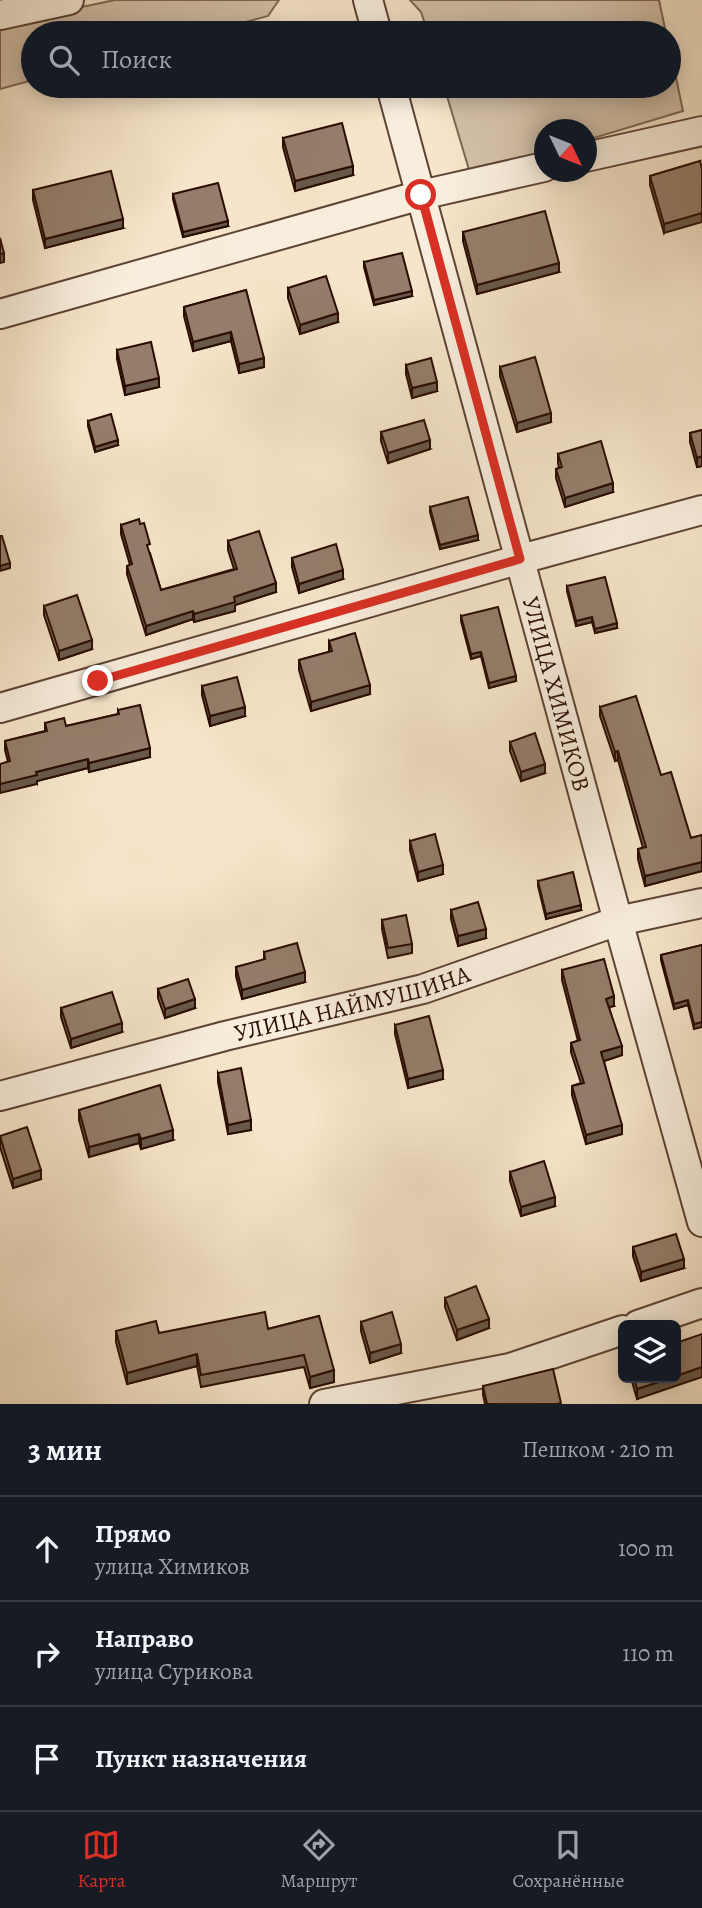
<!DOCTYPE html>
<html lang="ru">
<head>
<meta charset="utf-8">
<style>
	body { margin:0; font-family:Alegreya,serif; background:#242831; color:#f1f3f6 }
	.controls { position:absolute; right:21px; bottom:21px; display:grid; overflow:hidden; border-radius:10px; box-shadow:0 4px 18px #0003 }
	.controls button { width:63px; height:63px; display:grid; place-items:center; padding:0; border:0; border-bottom:2px solid #363941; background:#171b24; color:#f1f3f6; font:35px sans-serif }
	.compass { position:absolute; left:534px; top:119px; width:63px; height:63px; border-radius:50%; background:#171b24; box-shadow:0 4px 18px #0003; rotate:133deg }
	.stop { position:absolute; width:21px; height:21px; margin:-16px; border:5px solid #d93025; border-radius:50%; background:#fff }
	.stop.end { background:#d93025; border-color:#fff; box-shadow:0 2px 7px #0008 }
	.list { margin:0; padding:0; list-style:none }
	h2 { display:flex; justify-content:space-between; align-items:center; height:91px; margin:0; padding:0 28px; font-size:30px }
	h2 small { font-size:23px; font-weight:400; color:#9ea1a6 }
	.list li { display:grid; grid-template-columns:46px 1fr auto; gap:21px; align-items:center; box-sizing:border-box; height:105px; padding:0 28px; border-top:2px solid #363941 }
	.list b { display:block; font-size:26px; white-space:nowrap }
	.list p { margin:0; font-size:23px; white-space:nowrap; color:#9ea1a6 }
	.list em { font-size:23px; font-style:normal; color:#9ea1a6 }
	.icon { flex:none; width:38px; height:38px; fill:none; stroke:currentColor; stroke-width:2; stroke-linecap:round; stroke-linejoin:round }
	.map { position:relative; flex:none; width:702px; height:1404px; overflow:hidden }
	.search { position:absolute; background:#171b24; box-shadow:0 4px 18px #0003; left:21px; right:21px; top:21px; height:77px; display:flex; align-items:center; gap:18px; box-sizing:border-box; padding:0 24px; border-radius:38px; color:#9ea1a6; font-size:26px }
	.sheet { height:406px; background:#171b24 }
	nav { display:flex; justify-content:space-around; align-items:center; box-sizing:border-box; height:98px; border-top:2px solid #363941; background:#171b24; font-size:19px; color:#9ea1a6 }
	nav a { display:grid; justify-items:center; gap:4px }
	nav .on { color:#d93025 }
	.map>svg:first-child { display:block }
	.green { fill:#d3c0a8; stroke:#7e6655; stroke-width:2 }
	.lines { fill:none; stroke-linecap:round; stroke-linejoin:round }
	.street-casing { stroke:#5d4334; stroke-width:32 }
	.street { stroke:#f9eedd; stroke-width:28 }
	.wall { fill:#7f6c5b; stroke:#2a0d02; stroke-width:2 }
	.shaded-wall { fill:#68584a; stroke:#2a0d02; stroke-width:2 }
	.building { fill:#947d6a; stroke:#2a0d02; stroke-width:2 }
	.route { stroke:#d93025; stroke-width:9 }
	.labels { text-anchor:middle; stroke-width:6; stroke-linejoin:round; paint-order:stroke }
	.street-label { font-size:24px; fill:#2a0d02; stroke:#f9eedd }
</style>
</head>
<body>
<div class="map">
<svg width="702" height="1404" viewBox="0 0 702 1404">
	<rect width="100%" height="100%" fill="#f6e5ca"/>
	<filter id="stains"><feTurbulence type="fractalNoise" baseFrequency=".00286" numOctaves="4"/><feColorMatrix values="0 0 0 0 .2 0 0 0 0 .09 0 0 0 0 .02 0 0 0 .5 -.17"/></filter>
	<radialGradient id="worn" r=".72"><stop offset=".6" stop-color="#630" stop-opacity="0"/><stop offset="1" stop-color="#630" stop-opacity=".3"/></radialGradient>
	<g class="green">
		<path d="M115,0H279L268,16L204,33H33V80L0,89V24Z"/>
		<path d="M410,0H659L666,33H428L421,12Z"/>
		<path d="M669,44L683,111L587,140L586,130H544V152L470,173L444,86H669Z"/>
	</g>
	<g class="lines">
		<defs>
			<g id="street">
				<path d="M368,0L377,33"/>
				<path d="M0,15L69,0"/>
				<path id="s1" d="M391,86L618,921L702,1222"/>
				<path d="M586,157L702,131"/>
				<path d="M0,314L421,195L544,167"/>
				<path d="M0,708L521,559L702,510"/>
				<path id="s2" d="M0,1096L225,1036L423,989L618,921L702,903"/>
				<path d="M638,1325L702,1303"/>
				<path d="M324,1404L510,1368L623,1330"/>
			</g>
		</defs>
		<use href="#street" class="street-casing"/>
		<use href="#street" class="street"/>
	</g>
	<g class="wall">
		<path d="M283,138L353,175L295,191L283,147Z"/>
		<path d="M700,161L664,233L650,185V176Z"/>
		<path d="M33,190L123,228L45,248L33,200Z"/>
		<path d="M173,194L228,226L183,237L173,199Z"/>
		<path d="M463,232L559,272L477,294L463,241Z"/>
		<path d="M364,262L412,296L374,305L364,267Z"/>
		<path d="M288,288L338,322L300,334L288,298Z"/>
		<path d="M246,290L264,367L239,373L231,341L193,351L184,316V307Z"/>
		<path d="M117,350L159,387L125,395L117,359Z"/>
		<path d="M406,365L437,391L412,398L406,374Z"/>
		<path d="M500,367L551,422L517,432L500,376Z"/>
		<path d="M88,421L118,445L95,452L88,426Z"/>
		<path d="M702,430V466L697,467L690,442V433Z"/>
		<path d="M381,432L430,449L388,463L381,441Z"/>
		<path d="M558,454L613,492L565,507L556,478V469L559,468L558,463Z"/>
		<path d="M430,507L478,540L440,549L430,512Z"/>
		<path d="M121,525L150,553L161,590L234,569L228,550V541L276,592L235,605V611L194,622L193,619L146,635L127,574V566L130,565L121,534Z"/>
		<path d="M292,558L343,579L299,593L292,567Z"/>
		<path d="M567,586L617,628L595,633L592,622L576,626L567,591Z"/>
		<path d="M44,606L92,649L59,660L44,615Z"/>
		<path d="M461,616L516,681L489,688L481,656L471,659L461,621Z"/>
		<path d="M329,641L370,694L311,711L299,670V660L329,652Z"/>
		<path d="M202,686L245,716L210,726L202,695Z"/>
		<path d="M600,707L661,775L691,838L702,835V871L645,886L638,859V849L643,848L618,760L615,761L600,716Z"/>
		<path d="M118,710L150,757L89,772L88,768L37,781V784L8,762L5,750V741L45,731V723L66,726L118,714Z"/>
		<path d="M510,742L545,773L521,781L510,751Z"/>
		<path d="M410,841L443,874L418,881L410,850Z"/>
		<path d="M538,881L581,910L546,919L538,886Z"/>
		<path d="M451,910L486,938L458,946L451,919Z"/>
		<path d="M382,920L412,944V953L388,958L382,929Z"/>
		<path d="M702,945L694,1029L688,1005L674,1009L661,960V955Z"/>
		<path d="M264,952L305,982L242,999L236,976V967L264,960Z"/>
		<path d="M562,970L614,1006L609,1007L622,1055L604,1061L622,1134L586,1144L572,1095V1086L581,1083L571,1052V1043L578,1041L562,980Z"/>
		<path d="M158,989L195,1008L165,1018L158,998Z"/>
		<path d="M61,1008L122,1032L71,1048L61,1017Z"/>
		<path d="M395,1025L443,1079L408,1088L395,1034Z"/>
		<path d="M218,1073L251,1130L228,1134L218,1082Z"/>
		<path d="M79,1110L173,1140L141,1149L139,1143L89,1157L79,1120Z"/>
		<path d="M0,1136L41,1179L13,1188L0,1147Z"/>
		<path d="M510,1172L555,1206L521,1216L510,1181Z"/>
		<path d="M633,1247L684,1268L641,1281L633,1256Z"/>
		<path d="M445,1298L489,1328L457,1340L445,1307Z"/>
		<path d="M319,1316L334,1382L310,1388L304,1367L201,1387L197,1366L127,1384L116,1342V1331L159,1333L268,1329Z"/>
		<path d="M361,1322L401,1353L370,1363L361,1331Z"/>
		<path d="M631,1378H676L637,1399Z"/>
		<path d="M483,1386L561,1404H485L483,1395Z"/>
	</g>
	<g class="shaded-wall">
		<path d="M292,86H328V88L292,96Z"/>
		<path d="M353,166V175L295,191V181Z"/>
		<path d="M702,213V222L664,233V224Z"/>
		<path d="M123,219V228L45,248V239Z"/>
		<path d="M228,221V226L183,237V232Z"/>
		<path d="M4,253V262L0,263V254Z"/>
		<path d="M559,263V272L477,294V285Z"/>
		<path d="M412,291V296L374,305V300Z"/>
		<path d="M338,313V322L300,334V325Z"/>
		<path d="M231,332V341L193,351V342Z"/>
		<path d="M264,358V367L239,373V364Z"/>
		<path d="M159,378V387L125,395V386Z"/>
		<path d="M437,382V391L412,398V388Z"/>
		<path d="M551,413V422L517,432V423Z"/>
		<path d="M118,440V445L95,452V447Z"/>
		<path d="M430,440V449L388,463V453Z"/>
		<path d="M702,456V466L697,467V458Z"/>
		<path d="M613,483V492L565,507V498Z"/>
		<path d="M478,535V540L440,549V545Z"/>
		<path d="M10,563V568L0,571V566Z"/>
		<path d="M343,570V579L299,593V584Z"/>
		<path d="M276,583V592L235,605V611L194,622V614L234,597Z"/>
		<path d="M193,611V619L146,635V626Z"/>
		<path d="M592,617V622L576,626V621Z"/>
		<path d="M617,623V628L595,633V629Z"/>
		<path d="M92,640V649L59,660V651Z"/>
		<path d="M481,652V656L471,659V654Z"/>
		<path d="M516,676V681L489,688V683Z"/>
		<path d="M370,685V694L311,711V702Z"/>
		<path d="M245,707V716L210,726V716Z"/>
		<path d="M150,748V757L89,772V763Z"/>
		<path d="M618,751V760L615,761V752Z"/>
		<path d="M88,759V768L37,781V784L0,793V784L36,772Z"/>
		<path d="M545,764V773L521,781V772Z"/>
		<path d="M702,862V871L645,886V876Z"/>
		<path d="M443,865V874L418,881V872Z"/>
		<path d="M581,905V910L546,919V914Z"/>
		<path d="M486,929V938L458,946V936Z"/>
		<path d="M305,972V982L242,999V990Z"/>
		<path d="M614,996V1006L606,1008V999Z"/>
		<path d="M195,999V1008L165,1018V1009Z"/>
		<path d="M688,1000V1005L674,1009V1004Z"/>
		<path d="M702,1022V1027L694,1029V1024Z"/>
		<path d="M122,1023V1032L71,1048V1039Z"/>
		<path d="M622,1046V1055L601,1062V1052Z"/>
		<path d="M443,1070V1079L408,1088V1079Z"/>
		<path d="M251,1120V1130L228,1134V1125Z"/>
		<path d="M622,1125V1134L586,1144V1135Z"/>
		<path d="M173,1130V1140L141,1149V1139Z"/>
		<path d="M139,1134V1143L89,1157V1147Z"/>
		<path d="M41,1170V1179L13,1188V1179Z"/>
		<path d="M555,1197V1206L521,1216V1207Z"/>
		<path d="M684,1259V1268L641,1281V1272Z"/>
		<path d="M489,1319V1328L457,1340V1330Z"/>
		<path d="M401,1344V1353L370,1363V1353Z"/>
		<path d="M197,1354V1366L127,1384V1373Z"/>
		<path d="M702,1367V1377L637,1399V1389L671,1378H676V1376Z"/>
		<path d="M334,1370V1382L310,1388V1377Z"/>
	</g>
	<g class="building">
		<path d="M317,28L318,33H293Z"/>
		<path d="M342,123L353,166L295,181L283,138Z"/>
		<path d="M700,161L702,169V213L664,224L650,176Z"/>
		<path d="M111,171L123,219L45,239L33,190Z"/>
		<path d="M218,183L228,221L183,232L173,194Z"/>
		<path d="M545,211L559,263L477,285L463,232Z"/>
		<path d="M0,238L4,253L0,254Z"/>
		<path d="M402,253L412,291L374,300L364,262Z"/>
		<path d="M326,276L338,313L300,325L288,288Z"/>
		<path d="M246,290L264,358L239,364L231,332L193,342L184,307Z"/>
		<path d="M151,342L159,378L125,386L117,350Z"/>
		<path d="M535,357L551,413L517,423L500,367Z"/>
		<path d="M431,358L437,382L412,388L406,365Z"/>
		<path d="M111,414L118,440L95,447L88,421Z"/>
		<path d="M424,420L430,440L388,453L381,432Z"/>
		<path d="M702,430V456L697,458L690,433Z"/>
		<path d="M601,441L613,483L565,498L556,469L562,467L558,454Z"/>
		<path d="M468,497L478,535L440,545L430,507Z"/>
		<path d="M139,519L140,524L144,523L150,544L147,545L161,590L237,569L228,541L259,531L276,583L234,597L235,602L194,614L193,611L146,626L127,566L132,564L121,525Z"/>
		<path d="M0,536H2L10,563L0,566Z"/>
		<path d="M336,544L343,570L299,584L292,558Z"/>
		<path d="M605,577L617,623L595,629L592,617L576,621L567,586Z"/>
		<path d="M77,595L92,640L59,651L44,606Z"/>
		<path d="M498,607L516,676L489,683L481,652L471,654L461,616Z"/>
		<path d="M355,633L370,685L311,702L299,660L332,651L329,641Z"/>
		<path d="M237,677L245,707L210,716L202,686Z"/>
		<path d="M636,696L661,775L671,772L691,838L702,835V862L645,876L638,849L646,847L618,751L615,752L600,707Z"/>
		<path d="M140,705L150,748L89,763L88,759L36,772L37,775L0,784V764L10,761L5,741L47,731L45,723L64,718L66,726L119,714L118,710Z"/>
		<path d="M535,733L545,764L521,772L510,742Z"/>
		<path d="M435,834L443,865L418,872L410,841Z"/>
		<path d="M573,872L581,905L546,914L538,881Z"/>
		<path d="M478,902L486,929L458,936L451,910Z"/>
		<path d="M406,915L412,944L388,948L382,920Z"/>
		<path d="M297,943L305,972L242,990L236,967L265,959L264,952Z"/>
		<path d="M702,945V1022L694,1024L688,1000L674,1004L661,955Z"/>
		<path d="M604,959L614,996L606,999L622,1046L601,1052L622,1125L586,1135L572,1086L584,1083L571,1043L580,1040L562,970Z"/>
		<path d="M188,979L195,999L165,1009L158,989Z"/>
		<path d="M112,992L122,1023L71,1039L61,1008Z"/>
		<path d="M429,1016L443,1070L408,1079L395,1025Z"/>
		<path d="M241,1068L251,1120L228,1125L218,1073Z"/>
		<path d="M160,1085L173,1130L141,1139L139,1134L89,1147L79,1110Z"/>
		<path d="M27,1127L41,1170L13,1179L0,1136Z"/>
		<path d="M544,1161L555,1197L521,1207L510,1172Z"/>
		<path d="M676,1234L684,1259L641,1272L633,1247Z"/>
		<path d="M476,1286L489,1319L457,1330L445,1298Z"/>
		<path d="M265,1312L268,1329L319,1316L334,1370L310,1377L304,1355L201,1375L197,1354L127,1373L116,1331L156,1321L159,1333Z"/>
		<path d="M392,1312L401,1344L370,1353L361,1322Z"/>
		<path d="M702,1334V1367L676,1376V1343Z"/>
		<path d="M553,1369L561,1403L557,1404H487L483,1386Z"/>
		<path d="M634,1378H671L637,1389Z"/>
	</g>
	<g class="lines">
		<path class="route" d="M98,681L520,559L421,195"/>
	</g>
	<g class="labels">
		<g class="street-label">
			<text dy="8" stroke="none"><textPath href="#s1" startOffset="630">УЛИЦА ХИМИКОВ</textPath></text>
			<text dy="8" stroke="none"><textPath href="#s2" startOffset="364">УЛИЦА НАЙМУШИНА</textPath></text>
		</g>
	</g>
	<rect width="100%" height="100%" filter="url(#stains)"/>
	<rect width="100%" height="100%" fill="url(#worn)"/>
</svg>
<div class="controls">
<button><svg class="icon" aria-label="layers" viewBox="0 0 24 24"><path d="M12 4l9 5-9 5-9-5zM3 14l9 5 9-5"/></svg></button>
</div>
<svg class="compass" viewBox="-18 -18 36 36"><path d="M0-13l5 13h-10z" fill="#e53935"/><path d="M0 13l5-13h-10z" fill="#9ea1a6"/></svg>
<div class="stop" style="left:421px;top:195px"></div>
<div class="stop end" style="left:98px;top:681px"></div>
<div class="search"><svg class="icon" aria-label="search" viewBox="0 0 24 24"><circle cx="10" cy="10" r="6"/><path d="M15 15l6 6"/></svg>Поиск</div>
</div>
<section class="sheet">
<h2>3 мин<small>Пешком · 210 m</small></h2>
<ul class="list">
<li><svg class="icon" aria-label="ahead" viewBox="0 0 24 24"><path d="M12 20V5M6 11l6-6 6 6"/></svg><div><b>Прямо</b><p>улица Химиков</p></div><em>100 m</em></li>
<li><svg class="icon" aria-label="right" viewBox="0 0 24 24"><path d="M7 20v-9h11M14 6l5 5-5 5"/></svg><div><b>Направо</b><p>улица Сурикова</p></div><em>110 m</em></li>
<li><svg class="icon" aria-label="arrive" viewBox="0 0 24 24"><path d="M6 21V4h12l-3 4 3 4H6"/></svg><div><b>Пункт назначения</b></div></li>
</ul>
</section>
<nav>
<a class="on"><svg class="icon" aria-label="map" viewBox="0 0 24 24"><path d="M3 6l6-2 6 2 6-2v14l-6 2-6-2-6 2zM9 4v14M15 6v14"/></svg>Карта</a>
<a><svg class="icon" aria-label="directions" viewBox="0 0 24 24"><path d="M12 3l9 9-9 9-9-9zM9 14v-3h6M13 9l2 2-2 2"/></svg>Маршрут</a>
<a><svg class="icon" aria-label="saved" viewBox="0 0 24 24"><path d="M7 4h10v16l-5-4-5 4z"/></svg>Сохранённые</a>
</nav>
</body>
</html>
